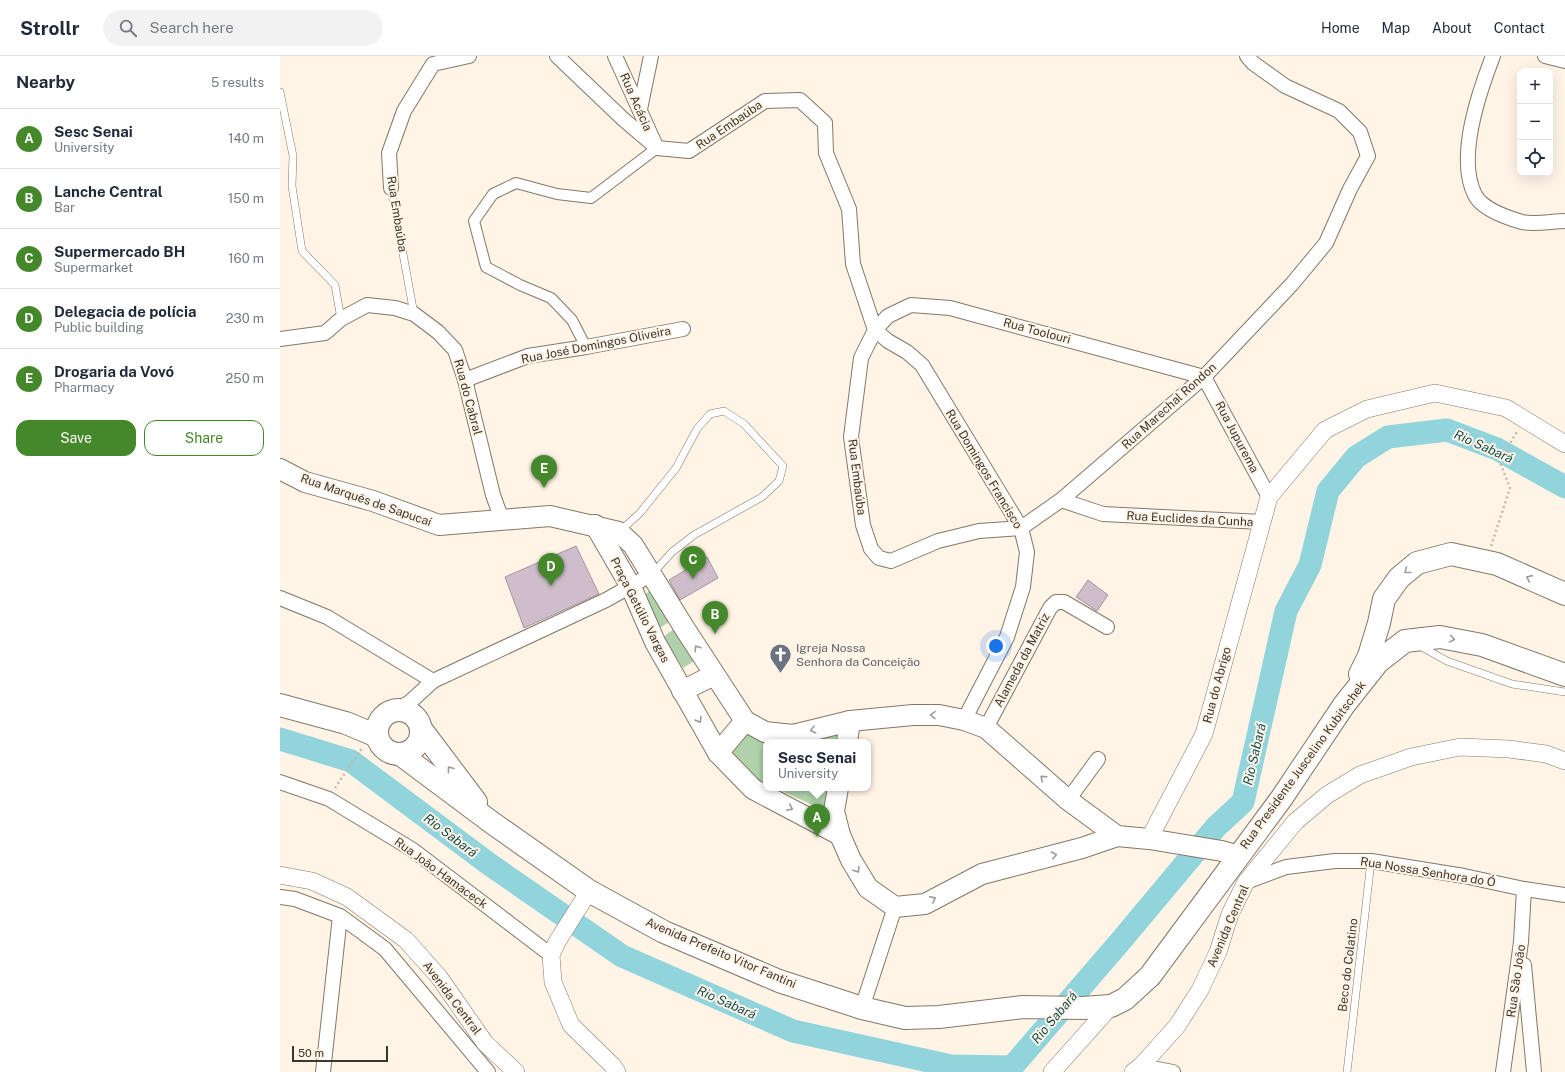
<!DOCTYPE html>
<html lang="en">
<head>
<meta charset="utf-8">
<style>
	body { margin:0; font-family:"Public Sans",sans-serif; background:#f2f2f3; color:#1f2937 }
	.controls { position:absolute; right:12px; top:12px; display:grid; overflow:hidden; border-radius:8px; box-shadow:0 4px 16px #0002 }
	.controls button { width:36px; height:36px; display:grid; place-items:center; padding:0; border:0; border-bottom:1px solid #e0e1e3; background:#fff; color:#1f2937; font:20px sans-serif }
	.scale { position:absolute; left:12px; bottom:10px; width:96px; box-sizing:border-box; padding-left:4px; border:2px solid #3b3630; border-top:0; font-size:11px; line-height:14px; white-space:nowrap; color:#3b3630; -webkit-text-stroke:3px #fff4e6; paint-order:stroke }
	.you { position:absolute; left:716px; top:590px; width:14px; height:14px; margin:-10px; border:3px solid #fff; border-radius:50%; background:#1a73e8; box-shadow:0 0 0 6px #1a73e833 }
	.badge { display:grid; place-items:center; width:26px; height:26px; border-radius:50%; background:#45882b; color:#fff; font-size:13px; font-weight:700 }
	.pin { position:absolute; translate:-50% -33px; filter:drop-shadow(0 1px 2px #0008) }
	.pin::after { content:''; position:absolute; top:21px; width:14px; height:12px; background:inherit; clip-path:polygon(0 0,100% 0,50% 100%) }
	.popup { position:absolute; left:483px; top:683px; width:108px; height:52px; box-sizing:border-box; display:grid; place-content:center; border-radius:8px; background:#fff; filter:drop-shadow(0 1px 3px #0005); font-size:13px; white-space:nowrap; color:#747a83 }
	.popup b { font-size:15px; color:#1f2937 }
	.popup::after { content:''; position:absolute; left:50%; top:100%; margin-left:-8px; border:8px solid transparent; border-top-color:#fff }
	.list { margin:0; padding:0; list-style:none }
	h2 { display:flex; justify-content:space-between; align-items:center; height:52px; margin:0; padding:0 16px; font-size:17px }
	h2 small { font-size:13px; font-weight:400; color:#747a83 }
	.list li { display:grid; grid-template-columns:26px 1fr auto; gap:12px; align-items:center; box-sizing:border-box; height:60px; padding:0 16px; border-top:1px solid #e0e1e3 }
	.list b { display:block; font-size:15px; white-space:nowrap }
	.list p { margin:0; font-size:13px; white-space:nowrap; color:#747a83 }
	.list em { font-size:13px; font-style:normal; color:#747a83 }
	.actions { display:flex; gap:8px; padding:12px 16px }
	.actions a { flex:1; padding:9px 0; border:1px solid #45882b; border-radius:12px; text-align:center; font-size:14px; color:#45882b }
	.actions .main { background:#45882b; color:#fff }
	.icon { flex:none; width:22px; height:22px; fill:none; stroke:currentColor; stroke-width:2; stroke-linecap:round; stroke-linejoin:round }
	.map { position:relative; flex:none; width:1285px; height:1016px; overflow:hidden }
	header { display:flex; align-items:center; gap:24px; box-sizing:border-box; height:56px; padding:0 20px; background:#fff; border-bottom:1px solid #e0e1e3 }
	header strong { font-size:19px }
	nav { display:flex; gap:22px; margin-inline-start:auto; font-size:14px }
	.search { width:280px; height:36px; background:#f2f2f3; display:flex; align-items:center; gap:10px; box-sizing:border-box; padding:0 14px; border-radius:22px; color:#747a83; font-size:15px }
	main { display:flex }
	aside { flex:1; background:#fff }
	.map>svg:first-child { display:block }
	.green { fill:#afd2aa }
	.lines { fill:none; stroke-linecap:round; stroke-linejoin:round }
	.river { stroke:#91d4dc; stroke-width:23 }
	.building { fill:#cfbdcb; stroke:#a494a1 }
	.service-casing { stroke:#837768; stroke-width:8 }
	.pedestrian-casing { stroke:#837768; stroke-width:12 }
	.minor-casing { stroke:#837768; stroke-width:16 }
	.tertiary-casing { stroke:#837768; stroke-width:18 }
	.secondary-casing { stroke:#837768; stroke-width:22 }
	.primary-casing { stroke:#837768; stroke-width:24 }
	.path { stroke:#c2b9ad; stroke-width:2.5; stroke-dasharray:2 3; stroke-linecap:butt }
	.service { stroke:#fff; stroke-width:7 }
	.pedestrian { stroke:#fff; stroke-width:10 }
	.minor { stroke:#fff; stroke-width:14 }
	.tertiary { stroke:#fff; stroke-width:17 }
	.secondary { stroke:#fff; stroke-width:20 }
	.primary { stroke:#fff; stroke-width:22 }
	.oneway { stroke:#9d9a98 }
	.labels { text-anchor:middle; stroke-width:4; stroke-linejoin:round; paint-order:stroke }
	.street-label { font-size:12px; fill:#3b3630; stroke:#fff4e6 }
	.worship-label { font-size:12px; fill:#5b616d; stroke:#fff4e6; text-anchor:start }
	.water-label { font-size:13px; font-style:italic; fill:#144f55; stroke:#fff4e6 }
</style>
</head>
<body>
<header>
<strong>Strollr</strong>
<div class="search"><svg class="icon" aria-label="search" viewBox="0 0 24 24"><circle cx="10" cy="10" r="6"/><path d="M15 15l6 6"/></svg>Search here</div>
<nav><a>Home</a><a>Map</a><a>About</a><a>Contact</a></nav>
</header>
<main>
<aside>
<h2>Nearby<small>5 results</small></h2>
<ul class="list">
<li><span class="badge">A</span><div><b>Sesc Senai</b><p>University</p></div><em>140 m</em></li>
<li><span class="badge">B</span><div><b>Lanche Central</b><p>Bar</p></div><em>150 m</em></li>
<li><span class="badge">C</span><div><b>Supermercado BH</b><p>Supermarket</p></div><em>160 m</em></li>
<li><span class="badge">D</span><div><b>Delegacia de polícia</b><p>Public building</p></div><em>230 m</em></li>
<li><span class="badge">E</span><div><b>Drogaria da Vovó</b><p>Pharmacy</p></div><em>250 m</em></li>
</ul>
<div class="actions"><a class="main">Save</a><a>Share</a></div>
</aside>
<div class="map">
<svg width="1285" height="1016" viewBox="0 0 1285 1016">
	<rect width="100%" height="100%" fill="#fff4e6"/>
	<g class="green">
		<path d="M369,535H370L389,566L378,573L366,541V538Z"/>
		<path d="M394,573L414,605L403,612L383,581Z"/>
		<path d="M465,669L562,677L561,686H486V728L478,724L448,698Z"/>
		<path d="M495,732H552L546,755Z"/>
	</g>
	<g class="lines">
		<path class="river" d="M0,683L71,705L209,808L342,900L513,975L671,1010L732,1011L839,887L936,771L963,746L1006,555L1030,509L1048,435L1076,401L1108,381L1167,374L1217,393L1285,431"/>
	</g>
	<g class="building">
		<path d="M296,490L319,538L244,572L225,521Z"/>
		<path d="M427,501L438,522L400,544L389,524Z"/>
		<path d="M808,524L828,539L817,555L796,541Z"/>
	</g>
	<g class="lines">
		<defs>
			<g id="service">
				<path d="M0,36L13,100L12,130L22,195L55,229L61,263"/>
				<path d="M111,132L134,258"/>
				<path d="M340,475L360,457L396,412L417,373L430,358L444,355L464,368L503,410L499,425L482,441L414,479L392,496L373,517"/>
				<path d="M1140,590L1167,605L1232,628L1285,636"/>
				<path d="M1067,1016L1091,805"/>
			</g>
			<path id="pedestrian" d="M306,291L292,264L271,242L240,229L206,211L194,165L213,138L236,127L277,138L311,142L377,92"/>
			<g id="minor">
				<path d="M277,0L343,63L377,92L409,95L485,45L520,44L545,67L546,97L569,153L573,208L595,274L581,302L571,381L583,469L591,493L599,502L611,505L658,485L699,475L741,472L781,444L924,321L1012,228L1046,187L1070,133L1088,100L1080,76L1059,55L1005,30L973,7L967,0"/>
				<path d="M335,0L375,88"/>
				<path d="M1213,0C1199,36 1176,102 1195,139C1202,153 1228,162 1242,166C1254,169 1273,165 1285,165"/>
				<path d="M1265,0L1285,5"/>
				<path d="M360,53L371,0"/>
				<path d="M111,132L109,97L124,55L153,8L189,0"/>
				<path d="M0,283L45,277L61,263L87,249L115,252L134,258L158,276L175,294L185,324L213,439L222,464"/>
				<path d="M185,324L248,300L306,291L403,273"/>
				<path d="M781,444L823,458L982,466"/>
				<path d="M0,542L47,561L153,625"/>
				<path d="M115,655L130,646L153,625L326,544L372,518"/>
				<path d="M684,664L727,581L743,531L747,496L741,472L642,309L627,296L608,285L595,274L608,260L631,249L670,252L924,321L989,441"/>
				<path d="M706,672L770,552L776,546H784L827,571"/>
				<path d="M0,726L49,743L133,794L271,899"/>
				<path d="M788,744L818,703"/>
				<path d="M966,826L1006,811L1055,805H1091L1184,820L1244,833L1285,839"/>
				<path d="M0,841L15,843L60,860L105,893L208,1016"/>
				<path d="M1244,909L1254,1016"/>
				<path d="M582,952L615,851"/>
				<path d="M861,1010L893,1016"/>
				<path d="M43,1016L60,860"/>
				<path d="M1223,1016L1241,886L1244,833"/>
			</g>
			<g id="tertiary">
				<path d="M869,783L924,678L989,441L1045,374L1087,353L1155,337L1226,352L1285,388"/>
				<path d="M0,819L32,825L67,841L126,884L159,921L205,987L236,1016"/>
				<path d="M309,835L277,886L271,899L273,926L291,969L332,1009L337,1016"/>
				<path d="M772,1016L831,950"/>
				<path d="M853,1016L861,1010L897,970L920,934L938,896L950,858L966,826L1015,766L1047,739L1080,719L1131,701L1180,691L1229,693L1266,698L1285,705"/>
			</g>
			<g id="secondary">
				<path d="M0,413L25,426L93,445L159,469L270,460L339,476L353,489L405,573L465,665L485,676L513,679L570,665L633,659H659L684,664L706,672L788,744L837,780L869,783L942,795L959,800"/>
				<path d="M315,469L351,531L375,586L438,697L473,733L560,779"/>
				<path d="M402,635L434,619"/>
				<path d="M567,686L570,665"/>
				<path d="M438,697L465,665"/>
				<path d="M558,732L554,755L560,779L571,804L588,832L615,851L645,848L702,818L802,792L837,780"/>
			</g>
			<g id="primary">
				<path d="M1080,618L1089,600L1099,567L1104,543L1119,522L1137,507L1171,498L1217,508L1285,538"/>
				<path d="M0,649L66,667L97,680"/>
				<circle cx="119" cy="676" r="22"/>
				<path d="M141,673L196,746"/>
				<path d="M120,698L211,766L309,835L384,876L499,925L582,952L625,962L659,961L743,951L802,952L831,950L845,943L870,920L1001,743L1064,649L1098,606L1125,585L1160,581L1202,589L1285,619"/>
			</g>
		</defs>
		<use href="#service" class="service-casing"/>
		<use href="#pedestrian" class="pedestrian-casing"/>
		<use href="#minor" class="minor-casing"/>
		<use href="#tertiary" class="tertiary-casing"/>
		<use href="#secondary" class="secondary-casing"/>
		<use href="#primary" class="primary-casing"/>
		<g class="path">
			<path d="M1211,490L1230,432L1221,409L1229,389L1238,374"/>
			<path d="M55,732L82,692"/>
		</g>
		<use href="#service" class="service"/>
		<use href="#pedestrian" class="pedestrian"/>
		<use href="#minor" class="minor"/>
		<use href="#tertiary" class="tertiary"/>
		<use href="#secondary" class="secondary"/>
		<use href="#primary" class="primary"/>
	</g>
	<defs><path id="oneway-chevron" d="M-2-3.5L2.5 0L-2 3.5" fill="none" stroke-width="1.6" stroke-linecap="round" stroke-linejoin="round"/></defs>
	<g class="oneway">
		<use href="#oneway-chevron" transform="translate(1127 515) rotate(142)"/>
		<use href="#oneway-chevron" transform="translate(1249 522) rotate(-156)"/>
		<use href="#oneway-chevron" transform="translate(1172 583) rotate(10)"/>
		<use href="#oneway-chevron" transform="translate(417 592) rotate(-123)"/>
		<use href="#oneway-chevron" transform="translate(653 659) rotate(-179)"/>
		<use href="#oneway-chevron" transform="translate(419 664) rotate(60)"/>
		<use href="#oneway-chevron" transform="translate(533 674) rotate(166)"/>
		<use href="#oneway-chevron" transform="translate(170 713) rotate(-127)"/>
		<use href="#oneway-chevron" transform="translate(763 722) rotate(-138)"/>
		<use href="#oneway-chevron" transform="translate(510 752) rotate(27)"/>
		<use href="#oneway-chevron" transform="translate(774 799) rotate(-14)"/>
		<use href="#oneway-chevron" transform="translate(577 814) rotate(58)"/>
		<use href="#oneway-chevron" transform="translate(653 843) rotate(-27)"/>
	</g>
	<defs>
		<symbol id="church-pin" viewBox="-11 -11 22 30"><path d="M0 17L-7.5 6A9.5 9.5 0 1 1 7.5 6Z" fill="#6b7280" stroke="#fff4e6"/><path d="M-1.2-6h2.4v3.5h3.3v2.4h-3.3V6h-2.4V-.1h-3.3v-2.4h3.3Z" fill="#fff"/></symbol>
	</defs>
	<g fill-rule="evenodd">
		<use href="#church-pin" x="488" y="586" width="25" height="34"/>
	</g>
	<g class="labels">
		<g class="street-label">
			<text transform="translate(356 46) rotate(66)" y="4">Rua Acácia</text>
			<text transform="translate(449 69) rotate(-34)" y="4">Rua Embaúba</text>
			<text transform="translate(117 158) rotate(81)" y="4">Rua Embaúba</text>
			<text transform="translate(757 275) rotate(15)" y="4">Rua Toolouri</text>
			<text transform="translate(316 289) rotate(-11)" y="4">Rua José Domingos Oliveira</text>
			<text transform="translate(188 341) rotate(75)" y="4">Rua do Cabral</text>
			<text transform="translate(889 350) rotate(-42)" y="4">Rua Marechal Rondon</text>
			<text transform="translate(957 381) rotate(62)" y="4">Rua Jupurema</text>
			<text transform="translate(704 413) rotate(59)" y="4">Rua Domingos Francisco</text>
			<text transform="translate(577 421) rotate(83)" y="4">Rua Embaúba</text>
			<text transform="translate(86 444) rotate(19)" y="4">Rua Marquês de Sapucaí</text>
			<text transform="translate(910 463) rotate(3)" y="4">Rua Euclides da Cunha</text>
			<text transform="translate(360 554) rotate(63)" y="4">Praça Getúlio Vargas</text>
			<text transform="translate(742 604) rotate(-62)" y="4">Alameda da Matriz</text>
			<text transform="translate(937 629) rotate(-75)" y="4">Rua do Abrigo</text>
			<text transform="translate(1023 709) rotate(-54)" y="4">Rua Presidente Juscelino Kubitschek</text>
			<text transform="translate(1148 816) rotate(9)" y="4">Rua Nossa Senhora do Ó</text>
			<text transform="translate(161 817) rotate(36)" y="4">Rua João Hamaceck</text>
			<text transform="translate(948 870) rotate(-67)" y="4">Avenida Central</text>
			<text transform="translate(441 897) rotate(23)" y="4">Avenida Prefeito Vitor Fantini</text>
			<text transform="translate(1068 909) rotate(-83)" y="4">Beco do Colatino</text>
			<text transform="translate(1236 925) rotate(-82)" y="4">Rua São João</text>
			<text transform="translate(172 942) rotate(53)" y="4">Avenida Central</text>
		</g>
		<g class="worship-label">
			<text x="516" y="596">Igreja Nossa<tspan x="516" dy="14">Senhora da Conceição</tspan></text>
		</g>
		<g class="water-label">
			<text transform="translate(1204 390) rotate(24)" y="5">Rio Sabará</text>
			<text transform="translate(974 698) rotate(-77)" y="5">Rio Sabará</text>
			<text transform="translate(171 779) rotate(37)" y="5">Rio Sabará</text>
			<text transform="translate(447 946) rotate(24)" y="5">Rio Sabará</text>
			<text transform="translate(774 961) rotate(-50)" y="5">Rio Sabará</text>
		</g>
	</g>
</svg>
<div class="controls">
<button>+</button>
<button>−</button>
<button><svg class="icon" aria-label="locate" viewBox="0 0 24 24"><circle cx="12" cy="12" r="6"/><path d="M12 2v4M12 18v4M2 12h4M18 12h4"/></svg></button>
</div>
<div class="scale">50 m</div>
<div class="you"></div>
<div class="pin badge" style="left:537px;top:781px">A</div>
<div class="popup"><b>Sesc Senai</b>University</div>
<div class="pin badge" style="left:435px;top:578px">B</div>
<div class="pin badge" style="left:413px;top:523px">C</div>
<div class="pin badge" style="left:271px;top:530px">D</div>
<div class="pin badge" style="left:264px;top:432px">E</div>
</div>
</main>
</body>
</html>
